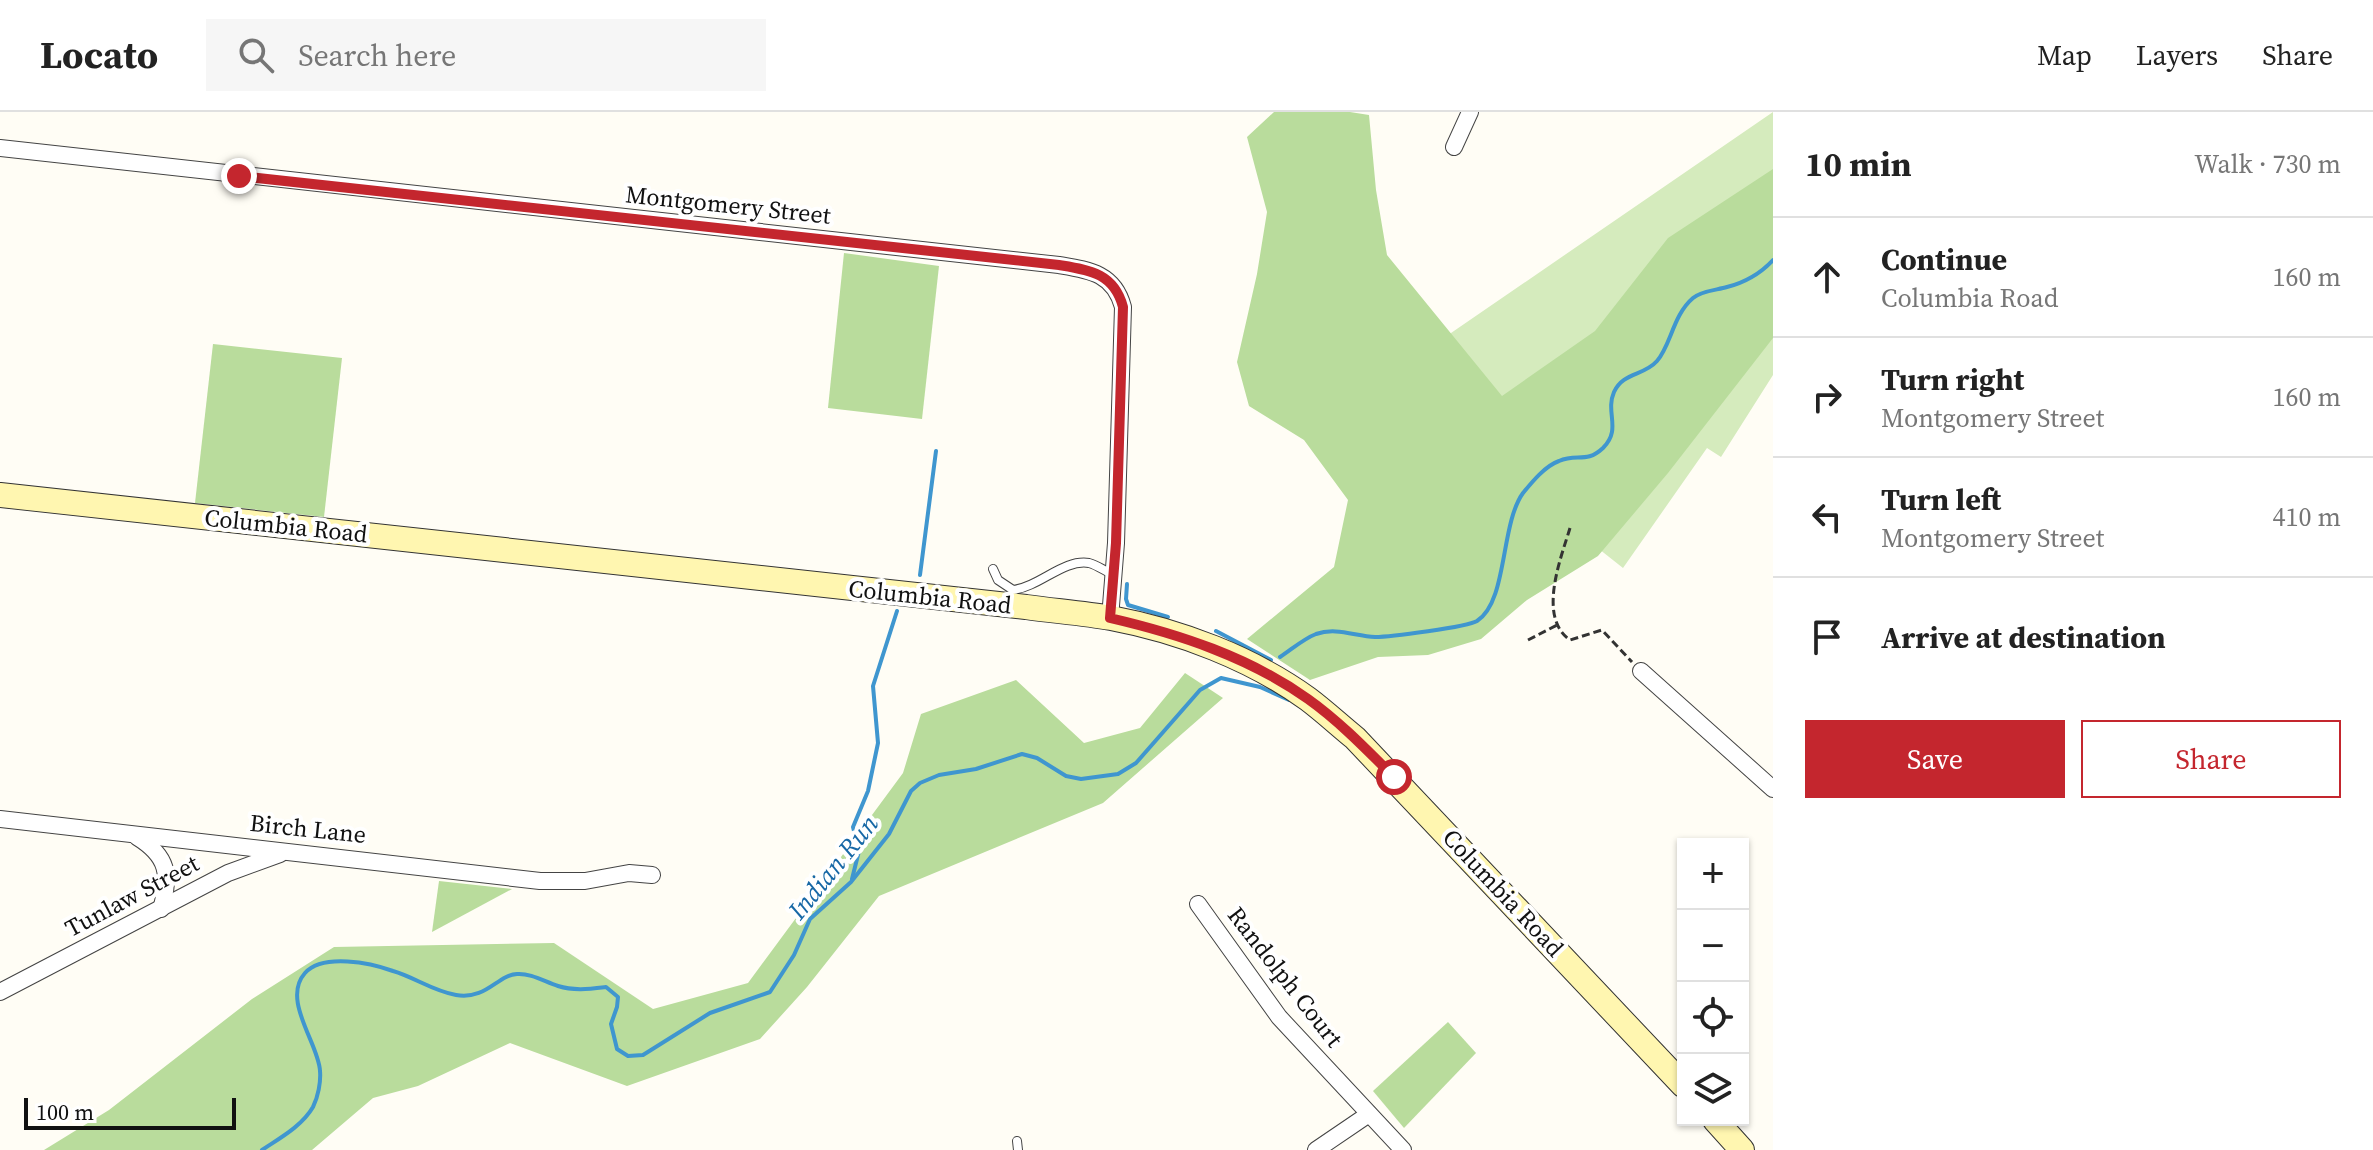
<!DOCTYPE html>
<html lang="en">
<head>
<meta charset="utf-8">
<style>
	body { margin:0; font-family:"Source Serif 4",serif; background:#f6f6f6; color:#222 }
	.controls { position:absolute; right:24px; bottom:24px; display:grid; overflow:hidden; border-radius:0px; box-shadow:0 2px 6px #0004 }
	.controls button { width:72px; height:72px; display:grid; place-items:center; padding:0; border:0; border-bottom:2px solid #e0e0e0; background:#fff; color:#222; font:40px sans-serif }
	.scale { position:absolute; left:24px; bottom:20px; width:212px; box-sizing:border-box; padding-left:8px; border:4px solid #111; border-top:0; font-size:22px; line-height:28px; white-space:nowrap; color:#111; -webkit-text-stroke:6px #fff; paint-order:stroke }
	.stop { position:absolute; width:24px; height:24px; margin:-18px; border:6px solid #c4262e; border-radius:50%; background:#fff }
	.stop.end { background:#c4262e; border-color:#fff; box-shadow:0 2px 8px #0008 }
	.list { margin:0; padding:0; list-style:none }
	h2 { display:flex; justify-content:space-between; align-items:center; height:104px; margin:0; padding:0 32px; font-size:34px }
	h2 small { font-size:26px; font-weight:400; color:#767676 }
	.list li { display:grid; grid-template-columns:52px 1fr auto; gap:24px; align-items:center; box-sizing:border-box; height:120px; padding:0 32px; border-top:2px solid #e0e0e0 }
	.list b { display:block; font-size:30px; white-space:nowrap }
	.list p { margin:0; font-size:26px; white-space:nowrap; color:#767676 }
	.list em { font-size:26px; font-style:normal; color:#767676 }
	.actions { display:flex; gap:16px; padding:24px 32px }
	.actions a { flex:1; padding:18px 0; border:2px solid #c4262e; border-radius:0px; text-align:center; font-size:28px; color:#c4262e }
	.actions .main { background:#c4262e; color:#fff }
	.icon { flex:none; width:44px; height:44px; fill:none; stroke:currentColor; stroke-width:2; stroke-linecap:round; stroke-linejoin:round }
	.map { position:relative; flex:none; width:1773px; height:1038px; overflow:hidden }
	header { display:flex; align-items:center; gap:48px; box-sizing:border-box; height:112px; padding:0 40px; background:#fff; border-bottom:2px solid #e0e0e0 }
	header strong { font-size:38px }
	nav { display:flex; gap:44px; margin-inline-start:auto; font-size:28px }
	.search { width:560px; height:72px; background:#f6f6f6; display:flex; align-items:center; gap:20px; box-sizing:border-box; padding:0 28px; border-radius:0px; color:#767676; font-size:30px }
	main { display:flex }
	aside { flex:1; background:#fff }
	.map>svg:first-child { display:block }
	.green { fill:#d5ebbd }
	.forest { fill:#b9dc9c }
	.lines { fill:none; stroke-linecap:round; stroke-linejoin:round }
	.stream { stroke:#3f96cf; stroke-width:4 }
	.lane-casing { stroke:#444; stroke-width:10 }
	.street-casing { stroke:#444; stroke-width:18 }
	.secondary-casing { stroke:#333; stroke-width:26 }
	.path { stroke:#333; stroke-width:3; stroke-dasharray:8 4; stroke-linecap:butt }
	.lane { stroke:#fff; stroke-width:8 }
	.street { stroke:#fff; stroke-width:16 }
	.secondary { stroke:#fff6b0; stroke-width:24 }
	.route { stroke:#c4262e; stroke-width:10 }
	.labels { text-anchor:middle; stroke-width:8; stroke-linejoin:round; paint-order:stroke }
	.street-label { font-size:24px; fill:#111; stroke:#fff }
	.water-label { font-size:26px; font-style:italic; fill:#1768a6; stroke:#fff }
</style>
</head>
<body>
<header>
<strong>Locato</strong>
<div class="search"><svg class="icon" aria-label="search" viewBox="0 0 24 24"><circle cx="10" cy="10" r="6"/><path d="M15 15l6 6"/></svg>Search here</div>
<nav><a>Map</a><a>Layers</a><a>Share</a></nav>
</header>
<main>
<div class="map">
<svg width="1773" height="1038" viewBox="0 0 1773 1038">
	<rect width="100%" height="100%" fill="#fffdf5"/>
	<path class="green" d="M1773,0V263L1721,345L1707,336L1623,456L1384,267Z"/>
	<g class="forest">
		<path d="M1274,0H1350L1369,3L1376,78L1387,143L1502,284L1595,219L1668,126L1773,57V226L1668,361L1598,444L1527,488L1481,527L1428,543L1378,545L1310,568L1247,527L1334,455L1348,388L1304,328L1249,294L1237,250L1257,162L1267,100L1247,25Z"/>
		<path d="M844,141L939,154L922,307L828,296Z"/>
		<path d="M213,232L342,246L324,405L195,391Z"/>
		<path d="M1185,561L1223,586L1103,691L879,784L807,875L760,927L627,974L510,931L418,974L373,986L312,1038H44L109,998L252,887L334,835L554,831L653,897L748,871L903,661L921,602L1016,568L1084,631L1140,616Z"/>
		<path d="M439,769L512,777L432,820Z"/>
		<path d="M1448,910L1476,941L1404,1016L1373,979Z"/>
	</g>
	<g class="lines">
		<g class="stream">
			<path d="M920,463L936,339"/>
			<path d="M1127,472L1126,487L1128,493L1168,505"/>
			<path d="M1216,519L1271,548"/>
			<path d="M1280,545C1291,538 1303,527 1316,522C1336,515 1355,524 1375,525C1390,525 1467,515 1477,509C1508,489 1500,413 1523,381C1532,370 1545,354 1559,349C1577,341 1586,352 1603,336C1622,317 1605,301 1614,280C1623,260 1644,264 1657,249C1671,233 1673,203 1693,186C1701,179 1717,178 1727,175C1746,170 1760,162 1773,148"/>
			<path d="M852,767L859,739L853,715L868,679L878,631L873,574L897,499"/>
			<path d="M1676,952L1683,944"/>
			<path d="M262,1038C280,1026 302,1014 313,995C318,985 321,970 320,959C319,932 281,888 305,861C323,841 371,851 393,859C414,865 433,879 456,883C487,888 497,863 517,862C531,861 545,870 558,874C574,879 589,877 606,875L618,885L617,895L611,912L617,937L628,944L643,943L710,901L770,880L794,843L810,807L851,770L889,722L911,679L920,671L939,663L976,657L1022,642L1037,646L1066,664L1081,667L1118,662L1136,651L1200,578L1221,566L1260,575L1289,588"/>
		</g>
		<defs>
			<g id="lane">
				<path d="M993,457L998,468L1013,478C1041,474 1063,447 1089,451C1097,453 1105,459 1112,462"/>
				<path d="M1017,1029L1018,1038"/>
			</g>
			<g id="street">
				<path d="M1454,35L1470,0"/>
				<path d="M0,36L1059,153C1089,158 1114,161 1123,195L1116,431L1110,506"/>
				<path d="M1641,559L1773,677"/>
				<path d="M0,707L540,769H585L629,761L652,763"/>
				<path d="M137,725C168,744 171,763 161,797"/>
				<path d="M1198,792L1279,905L1403,1038"/>
				<path d="M0,880L228,761L280,742"/>
				<path d="M1316,1038L1369,1002"/>
			</g>
			<g id="secondary">
				<path d="M0,383L1026,495C1054,499 1083,501 1111,506C1180,519 1251,546 1308,587C1324,599 1339,613 1355,626L1683,973"/>
				<path d="M1715,1008L1742,1038"/>
			</g>
		</defs>
		<use href="#lane" class="lane-casing"/>
		<use href="#street" class="street-casing"/>
		<use href="#secondary" class="secondary-casing"/>
		<g class="path">
			<path d="M1570,416C1561,446 1537,505 1570,528L1602,518L1632,550"/>
			<path d="M1528,528L1559,512"/>
		</g>
		<use href="#lane" class="lane"/>
		<use href="#street" class="street"/>
		<use href="#secondary" class="secondary"/>
	</g>
	<g class="lines">
		<path class="route" d="M239,64L1059,153C1089,158 1114,161 1123,195L1116,431L1110,506C1179,522 1249,545 1308,587C1339,609 1367,638 1394,665"/>
	</g>
	<g class="labels">
		<g class="street-label">
			<text transform="translate(728 93) rotate(6)" y="8">Montgomery Street</text>
			<text transform="translate(286 414) rotate(6)" y="8">Columbia Road</text>
			<text transform="translate(930 485) rotate(6)" y="8">Columbia Road</text>
			<text transform="translate(308 717) rotate(6)" y="8">Birch Lane</text>
			<text transform="translate(1503 781) rotate(47)" y="8">Columbia Road</text>
			<text transform="translate(132 784) rotate(-28)" y="8">Tunlaw Street</text>
			<text transform="translate(1285 865) rotate(52)" y="8">Randolph Court</text>
		</g>
		<g class="water-label">
			<text transform="translate(833 755) rotate(-51)" y="9">Indian Run</text>
		</g>
	</g>
</svg>
<div class="controls">
<button>+</button>
<button>−</button>
<button><svg class="icon" aria-label="locate" viewBox="0 0 24 24"><circle cx="12" cy="12" r="6"/><path d="M12 2v4M12 18v4M2 12h4M18 12h4"/></svg></button>
<button><svg class="icon" aria-label="layers" viewBox="0 0 24 24"><path d="M12 4l9 5-9 5-9-5zM3 14l9 5 9-5"/></svg></button>
</div>
<div class="scale">100 m</div>
<div class="stop" style="left:1394px;top:665px"></div>
<div class="stop end" style="left:239px;top:64px"></div>
</div>
<aside>
<h2>10 min<small>Walk · 730 m</small></h2>
<ul class="list">
<li><svg class="icon" aria-label="ahead" viewBox="0 0 24 24"><path d="M12 20V5M6 11l6-6 6 6"/></svg><div><b>Continue</b><p>Columbia Road</p></div><em>160 m</em></li>
<li><svg class="icon" aria-label="right" viewBox="0 0 24 24"><path d="M7 20v-9h11M14 6l5 5-5 5"/></svg><div><b>Turn right</b><p>Montgomery Street</p></div><em>160 m</em></li>
<li><svg class="icon" aria-label="left" viewBox="0 0 24 24"><path d="M17 20v-9H6M10 6l-5 5 5 5"/></svg><div><b>Turn left</b><p>Montgomery Street</p></div><em>410 m</em></li>
<li><svg class="icon" aria-label="arrive" viewBox="0 0 24 24"><path d="M6 21V4h12l-3 4 3 4H6"/></svg><div><b>Arrive at destination</b></div></li>
</ul>
<div class="actions"><a class="main">Save</a><a>Share</a></div>
</aside>
</main>
</body>
</html>
